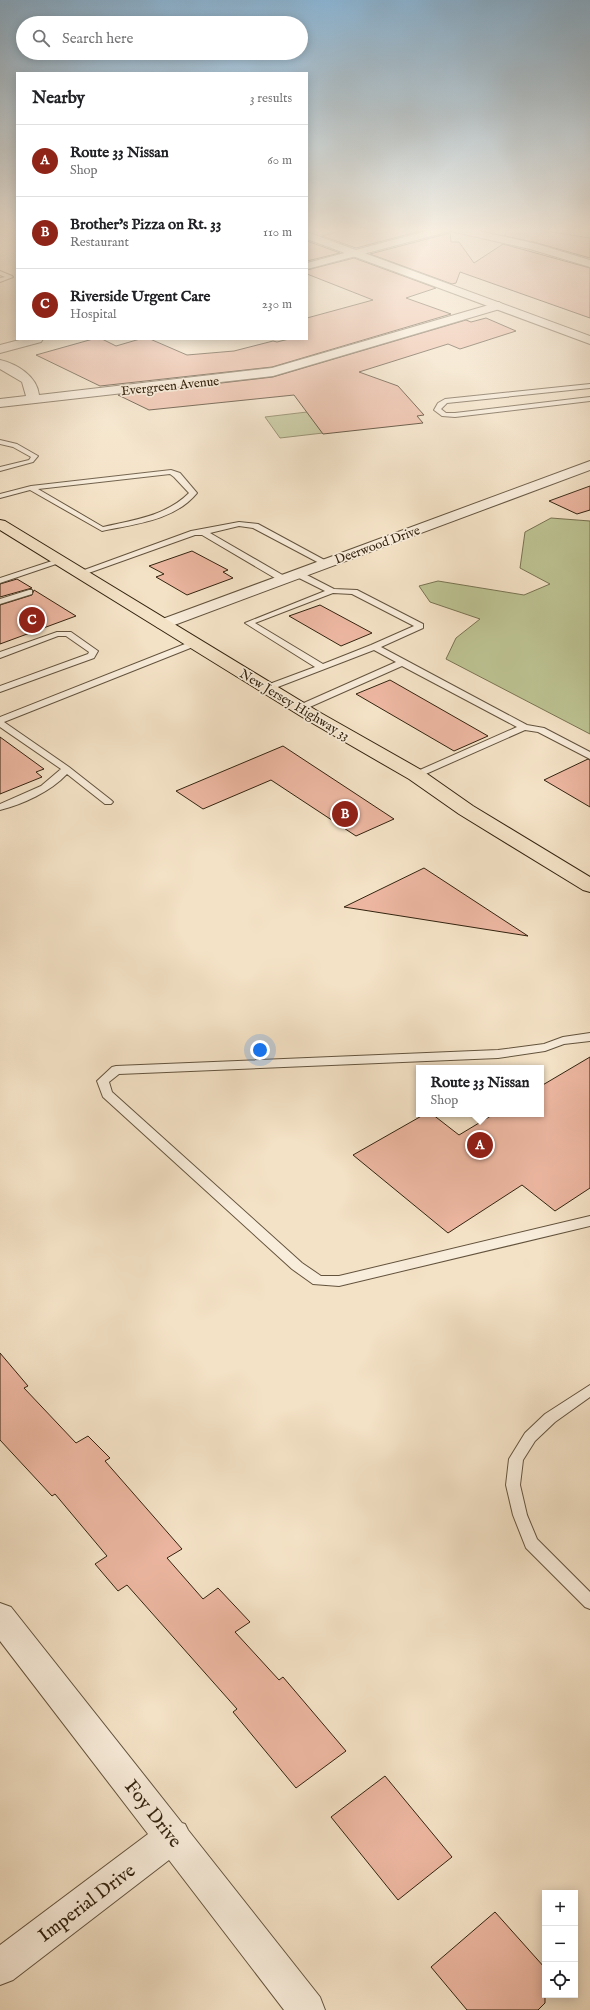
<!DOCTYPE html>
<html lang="en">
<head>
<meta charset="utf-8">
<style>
	body { margin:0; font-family:"IM FELL English",serif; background:#f6f6f6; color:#202124 }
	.controls { position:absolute; right:12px; bottom:12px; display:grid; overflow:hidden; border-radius:0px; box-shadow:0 2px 10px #0003 }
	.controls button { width:36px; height:36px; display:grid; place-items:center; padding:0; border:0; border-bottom:1px solid #e0e0e0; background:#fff; color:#202124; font:20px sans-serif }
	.you { position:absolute; left:260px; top:1050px; width:14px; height:14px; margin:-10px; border:3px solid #fff; border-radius:50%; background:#1a73e8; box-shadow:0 0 0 6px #1a73e833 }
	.badge { display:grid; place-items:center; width:26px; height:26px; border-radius:50%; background:#8f2418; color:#fff; font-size:13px; font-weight:700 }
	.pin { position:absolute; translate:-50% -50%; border:2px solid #fff; box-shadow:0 1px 4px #0006 }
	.popup { position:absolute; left:416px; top:1065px; width:128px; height:52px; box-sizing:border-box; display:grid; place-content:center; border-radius:0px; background:#fff; filter:drop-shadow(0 1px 3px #0005); font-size:13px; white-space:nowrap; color:#757577 }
	.popup b { font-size:15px; color:#202124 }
	.popup::after { content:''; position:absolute; left:50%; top:100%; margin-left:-8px; border:8px solid transparent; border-top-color:#fff }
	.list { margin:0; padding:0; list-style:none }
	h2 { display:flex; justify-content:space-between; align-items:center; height:52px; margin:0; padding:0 16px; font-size:17px }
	h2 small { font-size:13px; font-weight:400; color:#757577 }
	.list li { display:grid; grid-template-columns:26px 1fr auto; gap:12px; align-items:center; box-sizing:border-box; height:72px; padding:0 16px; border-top:1px solid #e0e0e0 }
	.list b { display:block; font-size:15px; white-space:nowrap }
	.list p { margin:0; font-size:13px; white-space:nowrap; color:#757577 }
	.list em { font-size:13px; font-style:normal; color:#757577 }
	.icon { flex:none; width:22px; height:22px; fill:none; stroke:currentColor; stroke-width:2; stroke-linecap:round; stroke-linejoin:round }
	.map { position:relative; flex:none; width:590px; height:2010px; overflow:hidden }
	.search { position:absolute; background:#fff; box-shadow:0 2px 10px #0003; left:16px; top:16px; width:292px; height:44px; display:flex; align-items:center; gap:10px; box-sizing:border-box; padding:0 14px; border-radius:22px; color:#757577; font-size:15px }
	.panel { position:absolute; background:#fff; box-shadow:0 2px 10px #0003; left:16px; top:72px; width:292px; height:268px; border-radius:0px }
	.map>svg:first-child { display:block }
	.green { fill:#bdc393; stroke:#787351 }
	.building { fill:#ecb6a0; stroke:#33230f }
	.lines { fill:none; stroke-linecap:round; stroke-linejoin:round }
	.service-casing { stroke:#63533d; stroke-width:2 }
	.minor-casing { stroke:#63533d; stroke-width:2 }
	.tertiary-casing { stroke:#63533d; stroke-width:2 }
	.primary-casing { stroke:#33230f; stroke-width:2 }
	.service { fill:#f8ecda; fill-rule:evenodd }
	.minor { fill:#f8ecda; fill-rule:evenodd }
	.tertiary { fill:#f8ecda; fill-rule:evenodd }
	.primary { fill:#f4e2c6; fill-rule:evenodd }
	.labels { text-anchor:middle; stroke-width:3.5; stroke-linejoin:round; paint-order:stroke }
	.far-street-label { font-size:13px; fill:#33230f; stroke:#f8ecda }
	.near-street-label { font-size:19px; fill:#33230f; stroke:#f8ecda }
</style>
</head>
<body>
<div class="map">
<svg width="590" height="2010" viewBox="0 0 590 2010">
	<rect width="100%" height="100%" fill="#f4e2c6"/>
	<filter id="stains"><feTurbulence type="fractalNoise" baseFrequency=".005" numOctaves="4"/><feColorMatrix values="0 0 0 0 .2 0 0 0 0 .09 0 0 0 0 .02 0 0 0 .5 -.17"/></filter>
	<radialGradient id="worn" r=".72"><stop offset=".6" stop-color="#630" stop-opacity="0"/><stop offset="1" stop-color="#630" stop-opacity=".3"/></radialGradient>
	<g class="green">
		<path d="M307,412L323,433L280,438L265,417Z"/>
		<path d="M551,518L590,521V734L446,659L456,638L480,619L430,602L419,586L438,581L524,595L550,584L520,568L525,532Z"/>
	</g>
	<g class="building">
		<path d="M347,229H428L356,248L322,236Z"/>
		<path d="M506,229H532L590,238V258L537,243L505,236Z"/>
		<path d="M450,233L451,242H459L474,263L503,244L590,268V318L460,272L456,283L452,284L370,254Z"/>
		<path d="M307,241L340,253L307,261Z"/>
		<path d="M354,258L436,288L406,298L451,314L272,367L100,386L36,355L93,339H102L116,346L140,339H150L187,355L234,351L273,341L277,342L289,339H307V318L373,300L307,274V270Z"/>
		<path d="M486,318L516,331L460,349L448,344L359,372L398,386L424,415L417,416L423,423L323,434L294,395L149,410L118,395L273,377L466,320L471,322Z"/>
		<path d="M590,486V510L577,514L549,501Z"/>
		<path d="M192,551L228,570L223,572L233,578L187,595L156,577L164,574L149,566Z"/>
		<path d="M17,579L32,588L0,597V584Z"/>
		<path d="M34,590L76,616L0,644V605L32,595Z"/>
		<path d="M320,605L372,633L341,646L289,616Z"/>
		<path d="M390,680L488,736L454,751L356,694Z"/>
		<path d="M0,737L44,769L36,772L42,777L0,794Z"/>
		<path d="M283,746L353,792L394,819L356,836L271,780L203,809L176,791Z"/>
		<path d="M588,759L590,760V807L544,780Z"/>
		<path d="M424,868L528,936L344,907Z"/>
		<path d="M590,1057V1188L555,1211L522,1185L448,1233L353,1155L425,1114H432L459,1135L494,1114H541V1086Z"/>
		<path d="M0,1353L28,1386L24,1388L76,1443L88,1436L110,1458L105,1461L182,1549L167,1558L203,1599L218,1588L250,1622L235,1632L279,1680L283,1677L346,1751L296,1788L233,1712L237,1709L127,1585L118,1591L95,1564L107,1556L55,1494L52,1496L0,1440Z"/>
		<path d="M385,1776L452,1857L398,1900L331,1817Z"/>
		<path d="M495,1912L545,1968V2003L538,2010H467L431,1967Z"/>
	</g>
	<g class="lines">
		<defs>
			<g id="service">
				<path d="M0,271L12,276L13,277L0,282V278L5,277L0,275Z"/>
				<path d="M590,384V388L447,403L441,409L446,413H455L590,397V401L455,417L442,416L434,410L438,403L445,399Z"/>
				<path d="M0,440L17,444L38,456L33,462L0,471V467L29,460L31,457L13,447L0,444Z"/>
				<path d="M171,470L180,473L197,493C174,521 134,524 102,531L30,490L0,498V494L31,486ZM170,474L174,477L189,493C166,516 134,520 103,527L38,489Z"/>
				<path d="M239,522L258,524L330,563L323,565L253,528L239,526L210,533L286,577V581H280L202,535H195L83,575L76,573L191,531Z"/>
				<path d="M58,559L65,561L0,583V578Z"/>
				<path d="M295,572H301L334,589L357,590L423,624V628L381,647L527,725L544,728L590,752V759L538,732L525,730L419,777H413V773L517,727L402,666L303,710H297V706L396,662L374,650L270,690H264V686L315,667L245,623L325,591L295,576ZM333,593L352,594L414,626L371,645L323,664L255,623Z"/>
				<path d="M29,590H32V594L0,604V599Z"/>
				<path d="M57,632H71L98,651L94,658L0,692V686L88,654L89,652L66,636H58L0,658V652Z"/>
				<path d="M195,640L199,643L198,645L4,722L69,767L111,800L113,802L111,804H105L67,774C50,792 23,804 0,810V804L41,786L61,769L0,727V717Z"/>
				<path d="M590,1033V1041L564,1044L545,1051L498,1058L119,1074L109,1082L112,1092L302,1263L321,1276H339L590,1216V1226L339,1286L313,1284L292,1269L103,1097L97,1081L112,1067L116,1066L498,1050L544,1044L563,1037Z"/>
				<path d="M590,1385V1397L555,1422L535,1441L523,1460L520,1485L527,1515L537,1539L590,1592V1609L585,1607L526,1548L513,1515L506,1485L509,1459L525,1433L545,1414Z"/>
			</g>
			<g id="minor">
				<path d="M434,229H469L537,244L590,260V267L530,249L450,231L307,269V263Z"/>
				<path d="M499,302L505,306L503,308L273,376L0,407V399L26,396L22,382L0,369V360C17,364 37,376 39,395L272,368Z"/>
				<path d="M23,339H43L41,342L0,353V345Z"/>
				<path d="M590,461V470L169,627L163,629L157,627L155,624L157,621Z"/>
				<path d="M0,1603L11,1607L182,1823L185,1824L188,1830L320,1997L325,2010H284L169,1860L13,1980L0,1985V1945L148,1834L0,1641Z"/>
			</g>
			<path id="tertiary" d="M307,232L590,336V344L307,239Z"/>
			<path id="primary" d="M0,520L5,521L319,712L423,771L473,806L590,877V892L583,890L459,814L409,779L307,720L0,530Z"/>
		</defs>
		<use href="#service" class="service-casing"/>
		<use href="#minor" class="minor-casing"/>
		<use href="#tertiary" class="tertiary-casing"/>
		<use href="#primary" class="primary-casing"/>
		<use href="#service" class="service"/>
		<use href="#minor" class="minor"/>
		<use href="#tertiary" class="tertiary"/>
		<use href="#primary" class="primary"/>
	</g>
	<linearGradient id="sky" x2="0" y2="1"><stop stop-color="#8bb7d8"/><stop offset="0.45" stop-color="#faf2e5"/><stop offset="1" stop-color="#faf2e5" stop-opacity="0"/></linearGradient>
	<rect width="590" height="511" fill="url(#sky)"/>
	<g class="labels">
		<g class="far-street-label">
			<text transform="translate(170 385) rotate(-6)" y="5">Evergreen Avenue</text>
			<text transform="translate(377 544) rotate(-20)" y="5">Deerwood Drive</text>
			<text transform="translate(295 704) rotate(31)" y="5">New Jersey Highway 33</text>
		</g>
		<g class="near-street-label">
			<text transform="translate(154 1813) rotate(52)" y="7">Foy Drive</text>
			<text transform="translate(86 1902) rotate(-37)" y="7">Imperial Drive</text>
		</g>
	</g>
	<rect width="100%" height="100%" filter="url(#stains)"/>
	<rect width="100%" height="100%" fill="url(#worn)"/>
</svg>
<div class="controls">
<button>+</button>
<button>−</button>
<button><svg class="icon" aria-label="locate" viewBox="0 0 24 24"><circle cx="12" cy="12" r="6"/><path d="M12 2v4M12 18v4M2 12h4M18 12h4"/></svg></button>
</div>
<div class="you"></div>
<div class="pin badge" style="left:480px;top:1145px">A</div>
<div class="popup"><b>Route 33 Nissan</b>Shop</div>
<div class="pin badge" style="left:345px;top:814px">B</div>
<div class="pin badge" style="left:32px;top:620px">C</div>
<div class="search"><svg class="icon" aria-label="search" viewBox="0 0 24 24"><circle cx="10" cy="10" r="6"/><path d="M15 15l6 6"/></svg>Search here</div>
<section class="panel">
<h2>Nearby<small>3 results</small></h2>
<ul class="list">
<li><span class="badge">A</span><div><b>Route 33 Nissan</b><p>Shop</p></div><em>60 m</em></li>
<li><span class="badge">B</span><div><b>Brother's Pizza on Rt. 33</b><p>Restaurant</p></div><em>110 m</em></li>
<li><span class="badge">C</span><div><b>Riverside Urgent Care</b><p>Hospital</p></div><em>230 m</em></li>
</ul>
</section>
</div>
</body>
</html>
